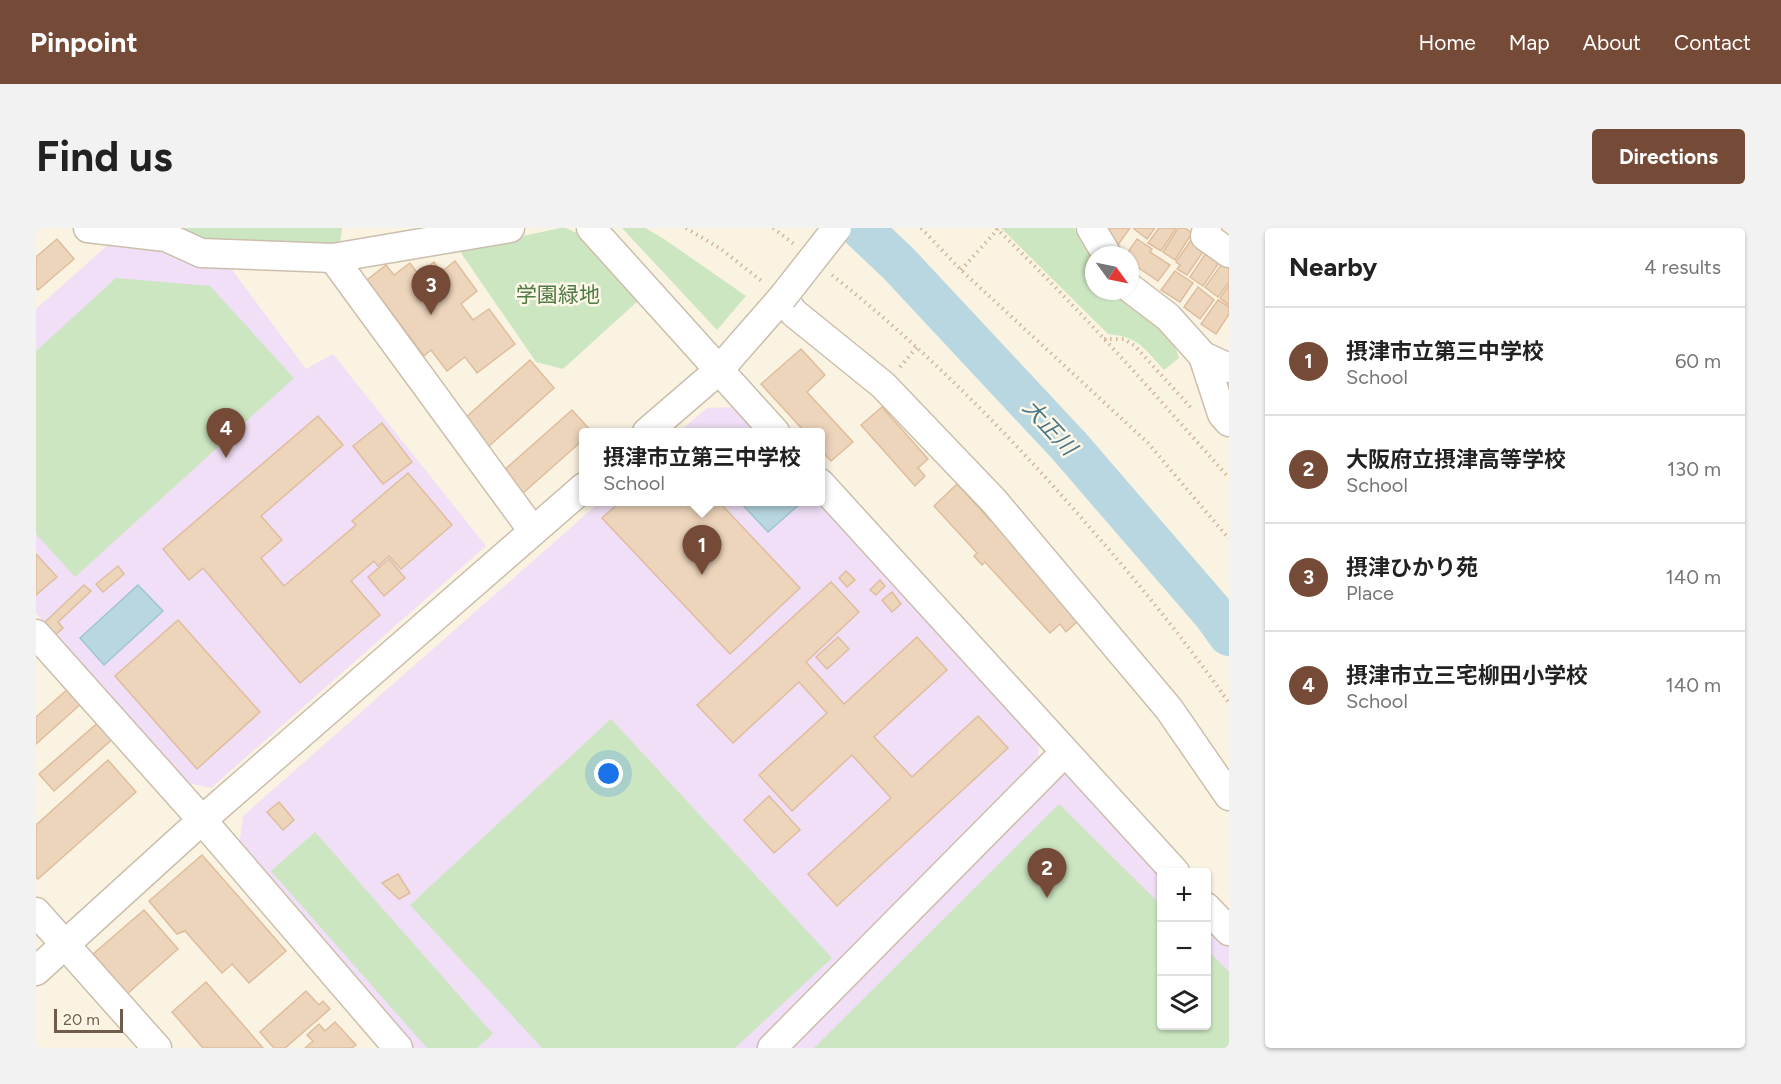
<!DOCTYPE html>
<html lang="en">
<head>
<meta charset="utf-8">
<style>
	body { margin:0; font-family:Figtree,"Noto Sans JP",sans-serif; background:#f2f2f2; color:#222 }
	.controls { position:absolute; right:18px; bottom:18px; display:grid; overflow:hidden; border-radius:6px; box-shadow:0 2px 4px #0004 }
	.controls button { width:54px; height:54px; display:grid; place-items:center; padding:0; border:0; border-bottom:2px solid #e0e0e0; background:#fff; color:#222; font:30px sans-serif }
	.compass { position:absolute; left:1049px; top:18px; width:54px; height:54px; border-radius:50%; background:#fff; box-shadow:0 2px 4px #0004; rotate:123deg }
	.scale { position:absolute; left:18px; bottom:15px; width:69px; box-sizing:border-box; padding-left:6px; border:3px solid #6f5c4b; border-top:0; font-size:16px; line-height:21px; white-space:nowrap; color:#6f5c4b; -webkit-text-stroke:4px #fdf7e7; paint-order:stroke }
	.you { position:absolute; left:573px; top:546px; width:21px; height:21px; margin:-15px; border:4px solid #fff; border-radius:50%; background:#1a73e8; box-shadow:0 0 0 9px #1a73e833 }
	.badge { display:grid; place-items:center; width:39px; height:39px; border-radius:50%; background:#754b37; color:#fff; font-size:20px; font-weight:700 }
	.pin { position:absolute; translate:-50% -50px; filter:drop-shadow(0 2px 3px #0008) }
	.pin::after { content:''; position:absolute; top:32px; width:21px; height:18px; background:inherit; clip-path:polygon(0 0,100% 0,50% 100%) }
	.popup { position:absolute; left:543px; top:200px; width:246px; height:78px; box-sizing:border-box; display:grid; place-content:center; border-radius:6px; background:#fff; filter:drop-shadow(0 2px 4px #0005); font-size:20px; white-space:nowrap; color:#767676 }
	.popup b { font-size:22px; color:#222 }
	.popup::after { content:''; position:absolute; left:50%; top:100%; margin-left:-12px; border:12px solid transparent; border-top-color:#fff }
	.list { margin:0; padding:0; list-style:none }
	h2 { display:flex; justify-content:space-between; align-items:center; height:78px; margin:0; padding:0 24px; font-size:26px }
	h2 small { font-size:20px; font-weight:400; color:#767676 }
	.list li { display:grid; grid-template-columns:39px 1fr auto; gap:18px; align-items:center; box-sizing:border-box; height:108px; padding:0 24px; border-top:2px solid #e0e0e0 }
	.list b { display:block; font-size:22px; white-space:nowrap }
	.list p { margin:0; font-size:20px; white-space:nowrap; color:#767676 }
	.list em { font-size:20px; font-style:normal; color:#767676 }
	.icon { flex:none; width:33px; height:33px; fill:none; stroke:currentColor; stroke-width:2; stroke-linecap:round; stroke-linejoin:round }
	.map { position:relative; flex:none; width:1193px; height:820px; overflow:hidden; border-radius:6px }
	header { display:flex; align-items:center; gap:36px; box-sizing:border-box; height:84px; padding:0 30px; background:#754b37; color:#fff }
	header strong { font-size:28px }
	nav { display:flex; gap:33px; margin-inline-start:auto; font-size:21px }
	.intro { display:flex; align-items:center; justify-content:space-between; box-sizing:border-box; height:144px; padding:0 36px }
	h1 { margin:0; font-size:42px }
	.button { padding:15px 27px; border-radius:6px; background:#754b37; color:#fff; font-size:21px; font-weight:700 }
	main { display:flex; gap:36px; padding:0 36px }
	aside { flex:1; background:#fff; border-radius:6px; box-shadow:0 2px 4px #0004 }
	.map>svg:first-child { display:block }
	.education { fill:#f0dff6 }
	.green { fill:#cce6c2 }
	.water { fill:#b8d7e1; stroke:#9fc5d2; stroke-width:1.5 }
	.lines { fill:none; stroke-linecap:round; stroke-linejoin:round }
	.river { stroke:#b8d7e1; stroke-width:42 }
	.building { fill:#edd5bb; stroke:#debd9d; stroke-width:1.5 }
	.minor-casing { stroke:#ccbeac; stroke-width:31 }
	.path { stroke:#d1b89f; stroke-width:4; stroke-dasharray:1.5 4.5; stroke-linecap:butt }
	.minor { stroke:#fff; stroke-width:28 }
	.minor-bridge-casing { stroke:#ccbeac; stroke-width:31; stroke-linecap:butt }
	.minor-bridge { stroke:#fff; stroke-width:28 }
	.labels { text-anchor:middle; stroke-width:5; stroke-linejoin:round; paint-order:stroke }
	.park-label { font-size:21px; fill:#507a46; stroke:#fdf7e7 }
	.water-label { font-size:22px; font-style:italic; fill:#4a7788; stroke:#fdf7e7 }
</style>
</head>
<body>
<header>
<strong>Pinpoint</strong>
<nav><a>Home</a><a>Map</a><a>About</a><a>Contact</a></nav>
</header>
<div class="intro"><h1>Find us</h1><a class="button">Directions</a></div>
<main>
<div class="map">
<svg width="1193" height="820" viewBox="0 0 1193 820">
	<rect width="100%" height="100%" fill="#faf3e2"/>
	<g class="education">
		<path d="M74,15L121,16L194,39L270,141L297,126L450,318L175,560L152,555L0,385V81Z"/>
		<path d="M699,179L722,204H643L671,180Z"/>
		<path d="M784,273L1003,514L1002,537L724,820H378L203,620L207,588L564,274Z"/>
		<path d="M1034,546L1125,646L1126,798H1170L1171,695L1193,719V820H751L1017,547Z"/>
	</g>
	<g class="green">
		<path d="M139,0H306L304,18L163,15Z"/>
		<path d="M524,0H530L545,7L603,72L527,141L500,134L423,22Z"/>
		<path d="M586,0H609L628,11L710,68L681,102Z"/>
		<path d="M965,0H1038L1058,35V63H1078C1092,81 1117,87 1131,104C1137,111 1140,121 1143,130L1128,142C1108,120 1103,109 1072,106Z"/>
		<path d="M80,50L174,58L258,150L39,349L0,306V123Z"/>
		<path d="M575,491L796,730L699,820H506L374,677Z"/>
		<path d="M1023,576L1125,677L1126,798H1170L1171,721L1193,744V820H778Z"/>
		<path d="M279,604L457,806L441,820H391L235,643Z"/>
	</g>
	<g class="water">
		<path d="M704,274H766L732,304Z"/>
		<path d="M102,357L127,383L68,437L44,410Z"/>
	</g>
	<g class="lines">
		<path class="river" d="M825,0L862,35L1033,218L1178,386L1193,407"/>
	</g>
	<g class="building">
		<path d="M1066,0H1094L1079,21Z"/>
		<path d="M1099,0H1119L1111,11L1098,1Z"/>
		<path d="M1123,0H1140L1125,23L1112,15Z"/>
		<path d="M1142,0H1149L1156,5L1139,32L1127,24Z"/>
		<path d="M21,11L38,31L2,62L0,60V29Z"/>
		<path d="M1101,11L1116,21L1114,24L1134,37L1122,53L1094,34V27H1090Z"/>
		<path d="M1155,12L1169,21L1151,47L1141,41L1144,37L1140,34Z"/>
		<path d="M1172,22L1185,32L1167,58L1154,49Z"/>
		<path d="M419,33L441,63L425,76L437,92L453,81L479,116L441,145L429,129L411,143L395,122L388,128L331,52L350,37L358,47L374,35L382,46L398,34L405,44Z"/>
		<path d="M1186,36L1193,40V54L1182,69L1169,59Z"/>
		<path d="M1139,43L1157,55L1144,74L1125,62Z"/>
		<path d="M1193,57V77L1184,70Z"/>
		<path d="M1162,59L1178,72L1164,91L1148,79Z"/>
		<path d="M1182,72L1193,79V86L1180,106L1165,96Z"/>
		<path d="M765,121L789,147L771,164L817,214L795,233L784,221V204H769L725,156Z"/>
		<path d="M494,132L518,160L452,219L428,191Z"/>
		<path d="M846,179L892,231L882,240L889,248L879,258L825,197Z"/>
		<path d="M536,182L556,204H548V211L486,266L466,244Z"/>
		<path d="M282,188L307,217L225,288L246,312L225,330L248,358L320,297L316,293L372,245L416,297L365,341L353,328L342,338L338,333L315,353L344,387L264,455L167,340L153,352L127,321Z"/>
		<path d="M346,195L376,234L347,256L317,218Z"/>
		<path d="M921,256L955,293L958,289L1044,391L1030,404L1024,396L1014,405L949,334L946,337L938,328L941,325L898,278Z"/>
		<path d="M584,274H683L764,360L694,426L566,290Z"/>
		<path d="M0,326L21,349L0,367Z"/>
		<path d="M353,331L369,350L348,368L332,349Z"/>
		<path d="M82,338L88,346L67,364L60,356Z"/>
		<path d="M810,343L819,352L811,359L803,350Z"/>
		<path d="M844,352L849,358L840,367L834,362Z"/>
		<path d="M795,354L823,384L770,434L808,476L881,409L911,442L838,509L876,549L942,488L972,520L801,678L772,646L855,570L816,527L756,583L723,547L791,485L763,454L697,515L661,477Z"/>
		<path d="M48,357L55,363L22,394L27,400L18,408L7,396Z"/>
		<path d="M856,364L865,376L856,384L846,372Z"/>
		<path d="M142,392L224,484L161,541L79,448Z"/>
		<path d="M802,409L813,421L791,441L780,429Z"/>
		<path d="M33,460L46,475L0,516V489Z"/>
		<path d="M65,492L80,508L18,563L3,546Z"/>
		<path d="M72,532L100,564L2,651L0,649V597Z"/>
		<path d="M733,568L764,602L738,625L708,592Z"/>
		<path d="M243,574L258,592L247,602L231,584Z"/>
		<path d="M166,627L250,723L213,755L196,736L186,745L149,703L141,706L113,673Z"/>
		<path d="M362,646L374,665L363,671L346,655Z"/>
		<path d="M108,682L142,721L91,766L57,726Z"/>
		<path d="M170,754L227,820H167L136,784Z"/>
		<path d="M270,763L283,777L287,773L294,781L249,820H238L224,804Z"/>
		<path d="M299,794L320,817L316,820H269L277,813L271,807L283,796L289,803Z"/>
	</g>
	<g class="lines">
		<defs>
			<g id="minor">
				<path d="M52,0L130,9L165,25L297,30L474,0"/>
				<path d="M555,0L739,204"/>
				<path d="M1055,0L1071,27"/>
				<path d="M1171,1L1169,8L1193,25"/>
				<path d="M297,30L497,303"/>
				<path d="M1094,60L1132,89L1167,128L1193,140"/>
				<path d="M1167,128L1186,186L1193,194"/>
				<path d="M611,204L683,142L746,70L758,85L847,157L958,273L1133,481L1193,568"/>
				<path d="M784,255L1139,644"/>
				<path d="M0,406L166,592L362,820"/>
				<path d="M1170,679L1193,703"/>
				<path d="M0,684L121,820"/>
				<path d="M0,743L166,592L548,259"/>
				<path d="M736,820L1028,525"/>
			</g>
		</defs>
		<use href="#minor" class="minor-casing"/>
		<g class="path">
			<path d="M650,0L685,21L728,55"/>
			<path d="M737,0L758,16"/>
			<path d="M885,0L925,42L1112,215L1193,311"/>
			<path d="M960,0C1042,79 1118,165 1193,250"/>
			<path d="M925,42L962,1"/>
			<path d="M796,47C890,122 971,204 1049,294C1100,352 1149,412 1193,475"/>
			<path d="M1068,111H1088L1099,118L1157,182"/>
			<path d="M864,139L881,119"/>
		</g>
		<use href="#minor" class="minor"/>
		<defs>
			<path id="minor-bridge" d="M746,70L801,0"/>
		</defs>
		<use href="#minor-bridge" class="minor-bridge-casing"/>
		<use href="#minor-bridge" class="minor-bridge"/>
	</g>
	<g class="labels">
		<g class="park-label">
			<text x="522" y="74">学園緑地</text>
		</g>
		<g class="water-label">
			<text transform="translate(1014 199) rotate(47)" y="8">大正川</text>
		</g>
	</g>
</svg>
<div class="controls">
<button>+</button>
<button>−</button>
<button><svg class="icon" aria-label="layers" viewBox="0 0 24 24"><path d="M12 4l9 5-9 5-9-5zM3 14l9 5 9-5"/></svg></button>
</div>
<svg class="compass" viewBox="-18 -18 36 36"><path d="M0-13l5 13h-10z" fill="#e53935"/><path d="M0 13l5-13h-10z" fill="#767676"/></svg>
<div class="scale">20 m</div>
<div class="you"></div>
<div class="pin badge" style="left:666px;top:347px">1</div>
<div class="popup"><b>摂津市立第三中学校</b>School</div>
<div class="pin badge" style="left:1011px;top:670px">2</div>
<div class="pin badge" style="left:395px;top:87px">3</div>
<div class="pin badge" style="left:190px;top:230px">4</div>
</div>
<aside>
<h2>Nearby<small>4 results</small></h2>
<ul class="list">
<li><span class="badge">1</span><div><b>摂津市立第三中学校</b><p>School</p></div><em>60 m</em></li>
<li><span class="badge">2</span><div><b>大阪府立摂津高等学校</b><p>School</p></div><em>130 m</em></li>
<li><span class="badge">3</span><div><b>摂津ひかり苑</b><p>Place</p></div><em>140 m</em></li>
<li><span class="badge">4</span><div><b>摂津市立三宅柳田小学校</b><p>School</p></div><em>140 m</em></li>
</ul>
</aside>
</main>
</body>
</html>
